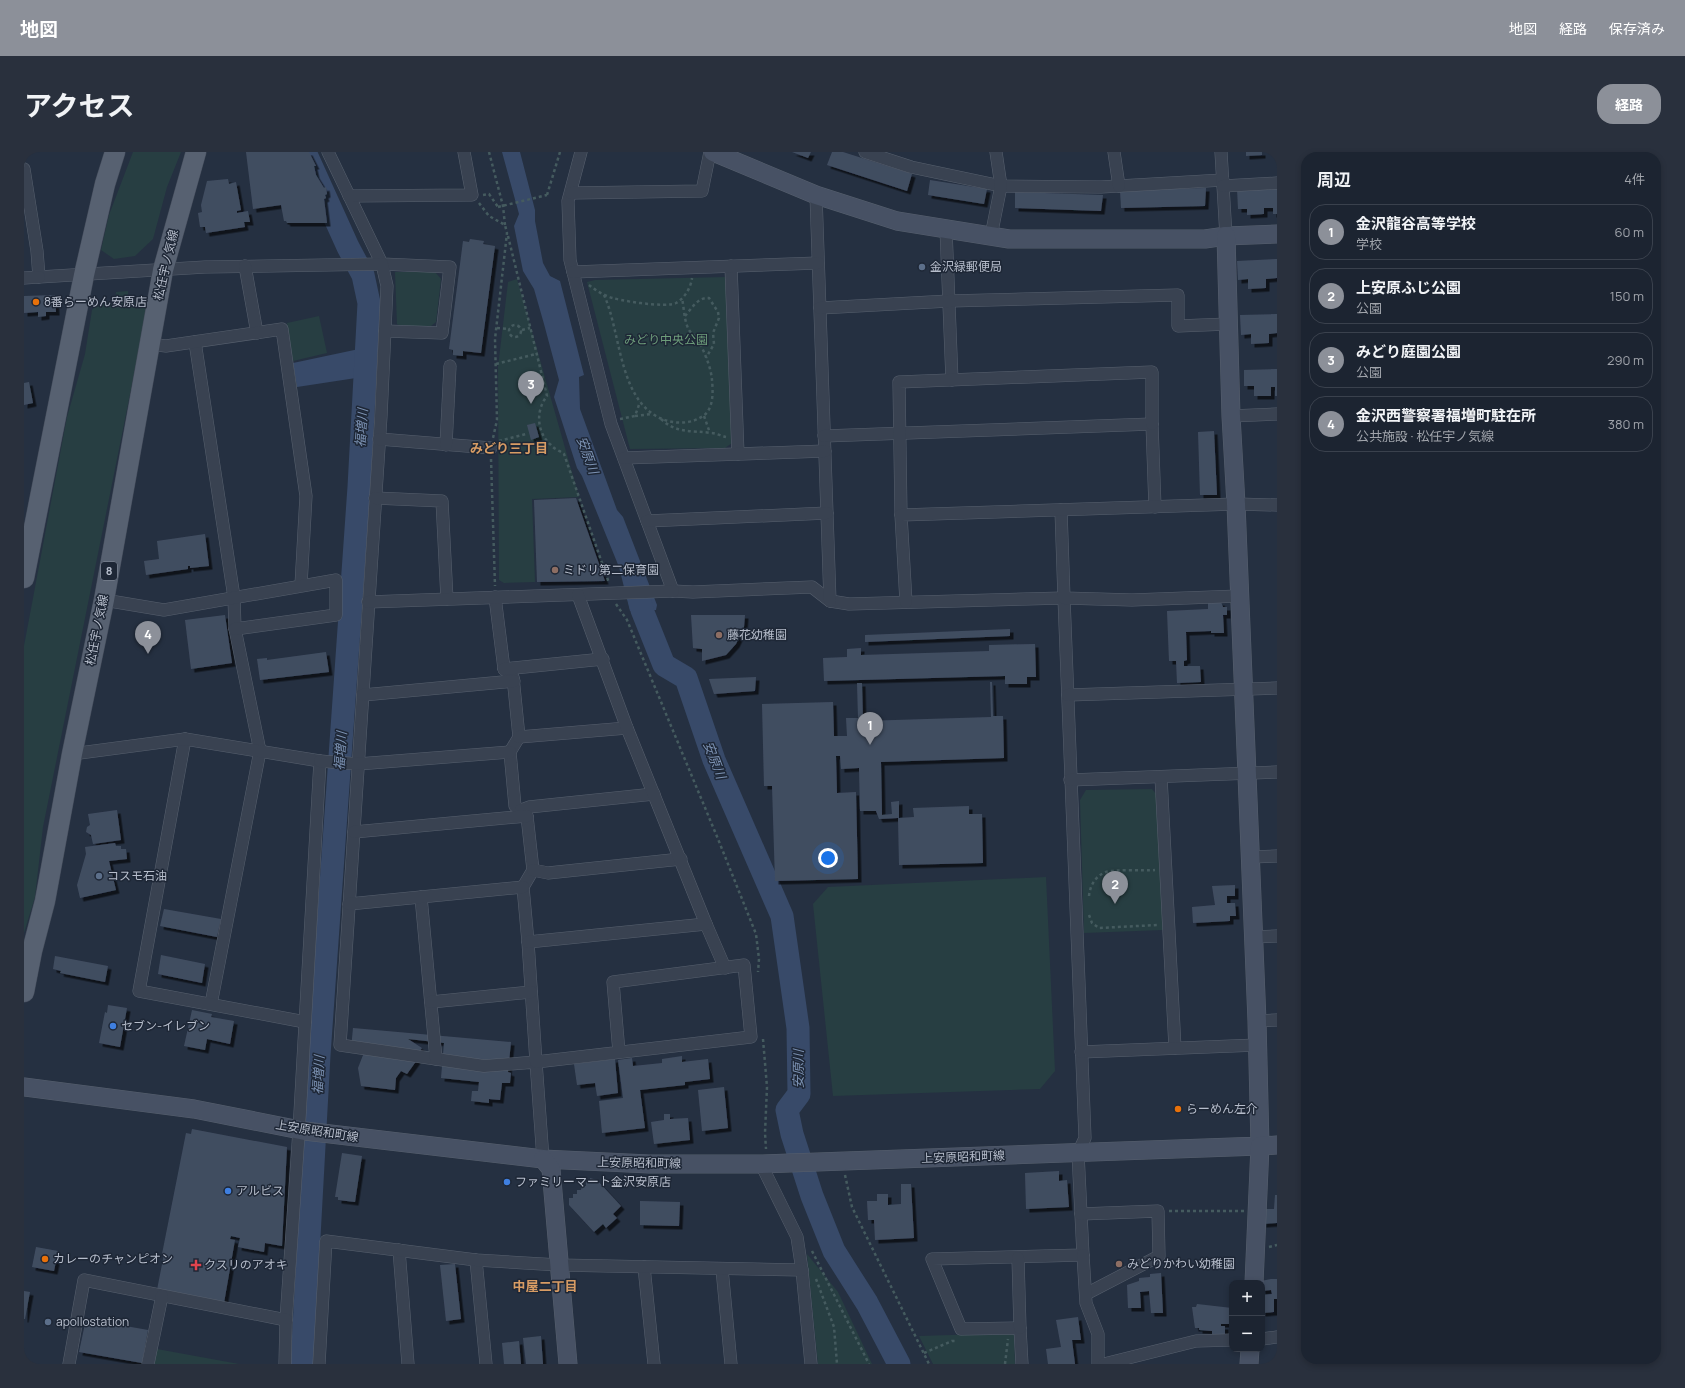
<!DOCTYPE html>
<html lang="ja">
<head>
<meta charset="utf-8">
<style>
	body { margin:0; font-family:Manrope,"Noto Sans JP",sans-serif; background:#29303d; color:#f1f3f6 }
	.controls { position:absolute; right:12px; bottom:12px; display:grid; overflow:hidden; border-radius:8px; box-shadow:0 2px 6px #0003 }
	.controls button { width:36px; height:36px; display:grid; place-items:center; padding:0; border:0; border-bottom:1px solid #3a414d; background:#1c2431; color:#f1f3f6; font:20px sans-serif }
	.you { position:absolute; left:804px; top:706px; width:14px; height:14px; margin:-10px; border:3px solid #fff; border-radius:50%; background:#1a73e8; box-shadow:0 0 0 6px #1a73e833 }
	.badge { display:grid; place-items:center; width:26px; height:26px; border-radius:50%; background:#8c9099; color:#fff; font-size:13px; font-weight:700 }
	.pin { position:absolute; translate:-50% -33px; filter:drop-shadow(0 1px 2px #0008) }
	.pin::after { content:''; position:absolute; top:21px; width:14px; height:12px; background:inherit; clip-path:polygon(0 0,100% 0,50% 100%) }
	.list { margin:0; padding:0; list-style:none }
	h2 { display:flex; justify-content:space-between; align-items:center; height:52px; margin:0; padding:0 16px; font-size:17px }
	h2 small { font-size:13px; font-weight:400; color:#a0a4ab }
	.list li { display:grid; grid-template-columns:26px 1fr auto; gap:12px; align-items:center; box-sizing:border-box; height:56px; margin:0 8px 8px; padding:0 8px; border:1px solid #3a414d; border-radius:16px }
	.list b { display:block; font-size:15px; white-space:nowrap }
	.list p { margin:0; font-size:13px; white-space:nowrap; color:#a0a4ab }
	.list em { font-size:13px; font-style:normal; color:#a0a4ab }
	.map { position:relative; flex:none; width:1253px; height:1212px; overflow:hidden; border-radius:16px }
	header { display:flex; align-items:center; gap:24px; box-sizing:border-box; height:56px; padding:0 20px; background:#8c9099; color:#fff }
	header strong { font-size:19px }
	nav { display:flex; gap:22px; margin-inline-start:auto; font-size:14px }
	.intro { display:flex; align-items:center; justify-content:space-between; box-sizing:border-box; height:96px; padding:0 24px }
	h1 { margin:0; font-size:28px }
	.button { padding:10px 18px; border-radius:16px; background:#8c9099; color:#fff; font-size:14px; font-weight:700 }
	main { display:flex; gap:24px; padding:0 24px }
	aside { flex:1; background:#1c2431; border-radius:16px; box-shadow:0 2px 6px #0003 }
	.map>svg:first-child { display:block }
	.green { fill:#273e42 }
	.water { fill:#384a69 }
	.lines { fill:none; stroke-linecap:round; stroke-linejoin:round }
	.river { stroke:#384a69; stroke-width:23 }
	.building { fill:#414d61; filter:url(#shadow) }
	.street-casing { stroke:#57606e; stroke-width:13 }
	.secondary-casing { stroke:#57606e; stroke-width:19 }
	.primary-casing { stroke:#434b5a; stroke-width:21 }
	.path { stroke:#455b5f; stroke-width:2.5; stroke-dasharray:3 3; stroke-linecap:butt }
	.street { stroke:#394251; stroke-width:12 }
	.secondary { stroke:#475164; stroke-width:18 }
	.primary { stroke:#576171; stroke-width:20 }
	.path-bridge { stroke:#455b5f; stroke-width:2.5; stroke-dasharray:3 3; stroke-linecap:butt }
	.service-dot { fill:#5c6f8a; stroke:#1e2736; stroke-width:1.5 }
	.food-dot { fill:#e8710a; stroke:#1e2736; stroke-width:1.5 }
	.education-dot { fill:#8d6e63; stroke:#1e2736; stroke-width:1.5 }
	.shop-dot { fill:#3f7fe0; stroke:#1e2736; stroke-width:1.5 }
	.health-dot { fill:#e0444e; stroke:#1e2736; stroke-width:1.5 }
	.labels { text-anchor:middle; stroke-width:3; stroke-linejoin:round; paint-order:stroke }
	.shield { fill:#1e2736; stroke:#88909e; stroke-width:1 }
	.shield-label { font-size:11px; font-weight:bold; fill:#b6bdcb }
	.street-label { font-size:12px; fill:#b6bdcb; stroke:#1e2736 }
	.poi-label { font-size:12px; fill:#b6bdcb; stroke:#1e2736; text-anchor:start }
	.park-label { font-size:12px; fill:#6d9d7a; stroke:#1e2736 }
	.water-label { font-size:13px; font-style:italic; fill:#7c92b3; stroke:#1e2736 }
	.neighbourhood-label { font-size:13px; font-weight:bold; fill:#d89c64; stroke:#1e2736 }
</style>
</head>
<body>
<header>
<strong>地図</strong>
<nav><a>地図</a><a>経路</a><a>保存済み</a></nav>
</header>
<div class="intro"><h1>アクセス</h1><a class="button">経路</a></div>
<main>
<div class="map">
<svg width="1253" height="1212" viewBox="0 0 1253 1212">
	<defs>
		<filter id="shadow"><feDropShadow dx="3.5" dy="3.5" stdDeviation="0" flood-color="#0009"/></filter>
	</defs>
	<rect width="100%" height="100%" fill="#253041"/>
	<g class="green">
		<path d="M109,0H157L143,35L129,87L111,104L90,107L77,98L85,63Z"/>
		<path d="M371,120H411L417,127L412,170L407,174L377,175L373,172Z"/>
		<path d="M703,125L708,291L701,296L606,297L563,130L571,128Z"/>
		<path d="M493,127L555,345L508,347L511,430L480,431L475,428L474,215L484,130Z"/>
		<path d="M104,139V150L125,148L19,675L11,745L0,781V494L43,265L61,202L68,158L73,152L91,151L92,140Z"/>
		<path d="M295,164L303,201L269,209L263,171Z"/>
		<path d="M1128,637L1133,643L1139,778L1060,781L1056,648L1062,638Z"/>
		<path d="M1022,725L1031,919L1016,937L809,944L789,752L804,735Z"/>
		<path d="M783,1102L814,1140L848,1212H794Z"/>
		<path d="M990,1181L991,1212H909L895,1184Z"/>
		<path d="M133,1197L215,1212H130Z"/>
	</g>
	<g class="water">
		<path d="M478,0H496L511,58V69L519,111L526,124L536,129L560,223L555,225L556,257L593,358L599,365L633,453L632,458L606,459L595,415L558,324L553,316L530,245L535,228L520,172L510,137L499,119L490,74L495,62Z"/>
		<path d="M335,197L332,226L273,235L269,211Z"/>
	</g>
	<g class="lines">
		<g class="river">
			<path d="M611,429L618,458L640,513L662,526L690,608L758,764L774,876L775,942L763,958L768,982L788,1044L810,1099L843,1151L875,1212"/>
			<path d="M278,1212L295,903L335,335L345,151L339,123L324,95L281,0"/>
		</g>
	</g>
	<g class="building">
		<path d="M222,0H285L292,14H290L292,23L300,36L302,35L303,42L301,43L302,46L300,47L303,71H263L262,69H260L257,53L229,57Z"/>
		<path d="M768,0H787L784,6Z"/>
		<path d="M808,0H819L888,22L883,39L803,13Z"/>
		<path d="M1222,0H1238V3L1222,4Z"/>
		<path d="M204,27L205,32L212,30L217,58L213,59V61L224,59L226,70H220L221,75L182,81L181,75H176L174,61L178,60L177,53L183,29Z"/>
		<path d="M906,28L963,37L960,52L904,43Z"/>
		<path d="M1182,36L1181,54L1097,56L1096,38Z"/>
		<path d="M1213,36H1253V62H1249V56H1240V62L1223,63V57H1214Z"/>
		<path d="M991,40L1079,43L1077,59L991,56Z"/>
		<path d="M446,87L460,89L459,92L471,94L457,201L439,199V204L429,203V198L425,197L439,89L445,90Z"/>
		<path d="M1253,107V126L1242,127V136L1224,137V127L1214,128L1213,109Z"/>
		<path d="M31,143L32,160H22V164L14,165V160L0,161V144Z"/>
		<path d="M1253,162V181L1245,182V191L1227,192V182L1217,183L1216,163Z"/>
		<path d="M1253,217V244H1251V235H1247V244H1230V234H1220V218Z"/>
		<path d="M5,230L9,251L0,253V231Z"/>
		<path d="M511,271L515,285L507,288L503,273Z"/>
		<path d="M1190,279L1193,343H1176L1174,280Z"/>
		<path d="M552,346L581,429L513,430L510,348Z"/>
		<path d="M181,382L185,414L166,416V414H164V417L122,423L120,409L135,407L133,389Z"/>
		<path d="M1197,450L1199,455H1203V463H1199L1200,481H1187V479L1162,480L1163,508L1160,509V514H1176L1177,530L1153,531L1152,509H1145L1143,459L1184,457V451Z"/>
		<path d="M201,463L208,511L167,517L161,468Z"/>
		<path d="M667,463H721L720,475L712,492L702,503L678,509V497L669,496Z"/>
		<path d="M986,477V484L841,490V483Z"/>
		<path d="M1011,492L1012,525H1003V532H981V524L800,529L799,506L823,505V497L837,496V503L965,499V493Z"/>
		<path d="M302,500L305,520L236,528L233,507L243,506V508Z"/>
		<path d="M732,525L731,539L690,542L685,527Z"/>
		<path d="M966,530H968L969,564H979L980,606L857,610L858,663L868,662L867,650L875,649V666L890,665L889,656L945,654V662H958L959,711L875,713L874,666L855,667L852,659H836L835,616L817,617L816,604H812L813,641L832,640L834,727L751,729L748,634H740L738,552L809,550L810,584H823L822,566H834L833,531H838L839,569L967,565Z"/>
		<path d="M93,658L97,688L69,692L67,683L62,680L63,675L66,673L64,662Z"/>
		<path d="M91,691L92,694H97V697H102L103,707L85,709L92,738L56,746L53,733L62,702L61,695Z"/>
		<path d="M1211,733V744H1203V751H1211L1212,764H1206V769L1169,771L1168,755L1191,753L1188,734Z"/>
		<path d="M140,757L197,767L193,785L136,774Z"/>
		<path d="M137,803L181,812L178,831L134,822Z"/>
		<path d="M31,804L84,814L81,830L36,821L37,819L29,817Z"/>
		<path d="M84,853L103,856L96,895L75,891L81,860L83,861Z"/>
		<path d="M168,858L188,862L187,865L210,869L206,892L183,887L181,898L160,894Z"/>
		<path d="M329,876L487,890L484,920L487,921L486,931H478L476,948L465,947V951L447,949L448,939H454L455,930L417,926L420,891L384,887L398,896L391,906L393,908L383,922L377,919L372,926L371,938L337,934L334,916L341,898L327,897Z"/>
		<path d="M658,904V910L684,907L686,927L661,930V933L616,938L621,976L578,981L575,949L599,946L594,908L608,906L609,914L638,911V907Z"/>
		<path d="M591,907L594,941L573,944L571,931L553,933L550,912Z"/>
		<path d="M700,935L704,976L678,979L674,938Z"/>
		<path d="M640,962H646V967L664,966L666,988L630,992L627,970L640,968Z"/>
		<path d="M168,977L263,995L258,1094L241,1091L240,1100L214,1095L216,1086L207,1084L206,1087L211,1088L200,1151L133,1138L140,1102H138L162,981L167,982Z"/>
		<path d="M318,1001L338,1004L331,1050L314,1048V1045H311Z"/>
		<path d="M1035,1019V1029L1043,1028L1045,1055L1002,1057L1001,1021Z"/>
		<path d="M566,1026L573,1028L597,1054L589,1062L593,1066L582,1076L579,1072L570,1080L545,1053V1046H549V1042H553V1038H557L558,1034H562V1030H566Z"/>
		<path d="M877,1032H887L890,1086L851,1088L850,1068H844L843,1049H853V1042H864V1053L877,1052Z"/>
		<path d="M1251,1043H1253V1071L1239,1072L1240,1057H1250Z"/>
		<path d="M616,1049L656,1050L655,1074L616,1073Z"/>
		<path d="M12,1095L34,1099L30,1119L8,1115Z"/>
		<path d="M431,1112L437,1167L422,1169L416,1113Z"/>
		<path d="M1137,1121L1139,1161H1127L1125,1139L1116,1140L1117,1156H1104L1103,1133L1115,1129V1126L1126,1125V1122Z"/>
		<path d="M1247,1127H1253V1147H1250V1160L1238,1161V1143L1248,1142L1247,1138L1238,1139L1237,1129Z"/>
		<path d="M0,1139L6,1140L1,1167H0Z"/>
		<path d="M1173,1152L1208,1156V1172H1197V1174H1201V1183L1188,1182V1179L1175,1178V1176H1171L1168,1155H1172Z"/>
		<path d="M1054,1165L1057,1188H1048L1051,1212H1024L1022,1197L1037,1195L1032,1168Z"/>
		<path d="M62,1167L124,1178L118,1211L55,1200Z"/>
		<path d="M517,1184L519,1212H502L499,1186Z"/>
		<path d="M495,1189L497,1212H480L478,1191Z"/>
	</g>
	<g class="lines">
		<defs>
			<g id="street">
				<path d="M304,0L358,112L426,115L418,181L361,179"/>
				<path d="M557,0L544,49L546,108L587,272L649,439L669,440L788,435L806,449L825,452L1040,446L1061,986L1054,1001L1059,1103L908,1107L937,1177L996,1176L998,1212"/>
				<path d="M841,0L887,15L977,34L1077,35L1199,28"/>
				<path d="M1090,0L1095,34"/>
				<path d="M1197,0L1202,84"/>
				<path d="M0,17L13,99L15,125L181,115L358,112L363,134L357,264L316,893L460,914L512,910L519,1007"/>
				<path d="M1199,34L1253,31"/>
				<path d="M547,41L678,39L686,0"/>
				<path d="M792,43L806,449"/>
				<path d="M325,44L448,43L440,0"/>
				<path d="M922,77L928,228"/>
				<path d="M967,84L977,34L972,0"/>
				<path d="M221,114L233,181"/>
				<path d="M707,114L714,302"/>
				<path d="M549,120L794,111"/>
				<path d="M0,126L15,125"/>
				<path d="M796,156L925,149L1154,143V174L1204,172"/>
				<path d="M171,190L210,445L211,477L236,599L187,852"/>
				<path d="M125,192L142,194L258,177L282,344L277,433"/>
				<path d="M1207,264L1253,262"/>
				<path d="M800,284L1128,272L1131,355"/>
				<path d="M355,287L467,296"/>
				<path d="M422,293L426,214"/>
				<path d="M600,306L801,299"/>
				<path d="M351,346L418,349L423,447"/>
				<path d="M1037,358L1040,446L1108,448L1215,444"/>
				<path d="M877,363L875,230L1128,220V272"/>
				<path d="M623,369L803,361"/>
				<path d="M471,445L480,517L489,525L495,585L486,600L491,654L503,664L509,718L499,735L504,790L512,910L727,885L720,813L589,830L595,900"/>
				<path d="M80,448L140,458L312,428V463L211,477"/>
				<path d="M344,450L649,439"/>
				<path d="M882,450L877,363L1212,352L1253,353"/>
				<path d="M480,517L579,507"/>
				<path d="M339,543L490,529"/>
				<path d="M1044,543L1253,536"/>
				<path d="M495,585L603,576"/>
				<path d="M161,587L115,839L281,870"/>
				<path d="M48,602L161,587L296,609L275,978L262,1168"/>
				<path d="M296,609L334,612L486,600"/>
				<path d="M1137,625L1151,896"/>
				<path d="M1046,628L1253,620"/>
				<path d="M497,658L505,655L630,642"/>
				<path d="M330,680L503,664"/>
				<path d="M1226,705L1253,704"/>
				<path d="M509,718L524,721L657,707"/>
				<path d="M397,745L412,907"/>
				<path d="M325,752L499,735"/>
				<path d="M682,772L701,816"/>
				<path d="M1229,785L1253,784"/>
				<path d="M504,790L682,772L603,576L554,443"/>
				<path d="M407,850L507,840"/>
				<path d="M1233,869L1253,868"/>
				<path d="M1057,900L1233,893"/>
				<path d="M737,1012L773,1085L778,1118L787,1212"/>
				<path d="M1057,1062L1134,1059L1135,1104L1062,1142"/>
				<path d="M375,1098L384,1212"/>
				<path d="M1059,1103L1062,1151L1074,1182V1212"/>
				<path d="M994,1106L996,1176"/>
				<path d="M452,1108L462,1212"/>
				<path d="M620,1115L630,1212"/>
				<path d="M698,1117L707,1212"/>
				<path d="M1238,1187L1253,1185"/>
				<path d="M45,1212L60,1128L262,1168L261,1212"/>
				<path d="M124,1212L138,1144"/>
				<path d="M295,1212L302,1089L452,1108L535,1113L778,1118"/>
				<path d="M1080,1212L1172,1189L1208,1188"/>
			</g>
			<g id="secondary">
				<path d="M689,0L792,43L873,69L985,87H1181L1202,84L1253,82"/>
				<path d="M0,935L170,957L281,979L519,1007L625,1012H737L1236,994L1233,869L1212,352L1207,264L1202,84"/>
				<path d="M519,1007L527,1017L544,1212"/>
				<path d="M1230,1131L1236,994L1253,993"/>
				<path d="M1225,1212L1226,1197"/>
			</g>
			<g id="primary">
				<path d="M0,426L60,123L81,32L91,0"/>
				<path d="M0,840L8,799L21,749L48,602L80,448L139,118L172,0"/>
			</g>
		</defs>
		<use href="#street" class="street-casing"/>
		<use href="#secondary" class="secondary-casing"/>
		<use href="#primary" class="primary-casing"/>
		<g class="path">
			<path d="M465,0L479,54L481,73"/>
			<path d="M459,43L465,42L474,55"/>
			<path d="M523,43L536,0"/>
			<path d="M455,51L465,64L481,73L483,81L471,187L473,268L469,286"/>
			<path d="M484,84L523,244C511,259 513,281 527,293C530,297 536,299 540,302L585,431"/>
			<path d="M565,133C570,137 576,141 583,144C593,149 643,156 652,151C661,146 667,135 668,126"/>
			<path d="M580,143C598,182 594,255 644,269C656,272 669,271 679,264C690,257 689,239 688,228C687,215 680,199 674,188C671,184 666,181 664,176C660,167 660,156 658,146"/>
			<path d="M661,164C668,156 674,145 685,146L694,160L695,166L689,181L690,192L682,206"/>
			<circle cx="491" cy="179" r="6"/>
			<path d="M473,176L486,177"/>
			<path d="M498,178L506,176"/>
			<path d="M472,212L512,202"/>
			<path d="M611,264L628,262"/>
			<path d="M680,264L686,281"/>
			<path d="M596,267L611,264L616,250"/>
			<path d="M637,267C653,282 667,278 687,281C692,281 697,284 702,285"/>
			<path d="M475,289L502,282"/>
			<path d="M467,307L471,434"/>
			<path d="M592,452L603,468L694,687L732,782L735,807L734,820"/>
			<path d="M1065,744C1066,734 1071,724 1082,720C1091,717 1120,719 1131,718"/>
			<path d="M1065,763L1068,771L1075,776L1133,773"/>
			<path d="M739,887L743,935L741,981L742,997"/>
			<path d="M821,1023L828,1055L905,1212"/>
			<path d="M1145,1059H1220"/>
			<path d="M1245,1095L1253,1093"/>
			<path d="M788,1099L845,1212"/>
			<path d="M792,1127L810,1175L813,1212"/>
			<path d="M900,1201L928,1189H933"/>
			<path d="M981,1212L984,1187"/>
		</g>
		<use href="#street" class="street"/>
		<use href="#secondary" class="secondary"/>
		<use href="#primary" class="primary"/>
		<path class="path-bridge" d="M474,55L523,43"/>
	</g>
	<g class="service-dot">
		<circle cx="898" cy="115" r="4"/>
		<circle cx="75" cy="724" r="4"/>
		<circle cx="24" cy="1170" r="4"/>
	</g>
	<g class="food-dot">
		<circle cx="12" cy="150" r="4"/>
		<circle cx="1154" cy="957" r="4"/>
		<circle cx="21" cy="1107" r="4"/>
	</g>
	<g class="education-dot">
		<circle cx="531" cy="418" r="4"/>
		<circle cx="695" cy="483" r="4"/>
		<circle cx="1095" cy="1112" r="4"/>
	</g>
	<g class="shop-dot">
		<circle cx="89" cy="874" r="4"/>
		<circle cx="483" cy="1030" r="4"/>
		<circle cx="204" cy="1039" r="4"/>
	</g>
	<path class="health-dot" d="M170 1107h4v4h4v4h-4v4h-4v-4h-4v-4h4z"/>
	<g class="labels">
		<rect class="shield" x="77" y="410" width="16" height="18" rx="3"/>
		<g class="shield-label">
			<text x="85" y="423">8</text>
		</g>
		<g class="street-label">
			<text transform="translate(142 113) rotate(-77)" y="4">松任宇ノ気線</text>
			<text transform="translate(73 478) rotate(-79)" y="4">松任宇ノ気線</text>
			<text transform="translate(293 979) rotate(9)" y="4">上安原昭和町線</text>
			<text transform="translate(939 1005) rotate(-2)" y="4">上安原昭和町線</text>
			<text transform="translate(615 1011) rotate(1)" y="4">上安原昭和町線</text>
		</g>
		<g class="poi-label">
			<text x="906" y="119">金沢緑郵便局</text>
			<text x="20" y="154">8番らーめん安原店</text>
			<text x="539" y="422">ミドリ第二保育園</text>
			<text x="703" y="487">藤花幼稚園</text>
			<text x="83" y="728">コスモ石油</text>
			<text x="97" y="878">セブン-イレブン</text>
			<text x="1162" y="961">らーめん左介</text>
			<text x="491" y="1034">ファミリーマート金沢安原店</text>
			<text x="212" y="1043">アルビス</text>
			<text x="29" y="1111">カレーのチャンピオン</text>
			<text x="1103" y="1116">みどりかわい幼稚園</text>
			<text x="180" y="1117">クスリのアオキ</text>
			<text x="32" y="1174">apollostation</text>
		</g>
		<g class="park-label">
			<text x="642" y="192">みどり中央公園</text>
		</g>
		<g class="water-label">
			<text transform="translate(337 276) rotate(-86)" y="5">福増川</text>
			<text transform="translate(564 303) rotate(70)" y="5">安原川</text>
			<text transform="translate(316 599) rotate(-86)" y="5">福増川</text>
			<text transform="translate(691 608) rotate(69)" y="5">安原川</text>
			<text transform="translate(774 917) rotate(-90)" y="5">安原川</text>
			<text transform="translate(294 923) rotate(-87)" y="5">福増川</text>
		</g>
		<g class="neighbourhood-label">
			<text x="485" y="301">みどり三丁目</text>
			<text x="521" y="1139">中屋二丁目</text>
		</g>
	</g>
</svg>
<div class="controls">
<button>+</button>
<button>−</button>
</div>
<div class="you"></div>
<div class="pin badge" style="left:846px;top:593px">1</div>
<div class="pin badge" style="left:1091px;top:752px">2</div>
<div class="pin badge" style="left:507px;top:252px">3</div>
<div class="pin badge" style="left:124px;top:502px">4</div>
</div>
<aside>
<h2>周辺<small>4件</small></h2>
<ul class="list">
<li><span class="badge">1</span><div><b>金沢龍谷高等学校</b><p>学校</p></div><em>60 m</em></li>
<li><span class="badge">2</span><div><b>上安原ふじ公園</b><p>公園</p></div><em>150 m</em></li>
<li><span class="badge">3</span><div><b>みどり庭園公園</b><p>公園</p></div><em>290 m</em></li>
<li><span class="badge">4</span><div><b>金沢西警察署福増町駐在所</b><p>公共施設 · 松任宇ノ気線</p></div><em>380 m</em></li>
</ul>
</aside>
</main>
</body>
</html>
